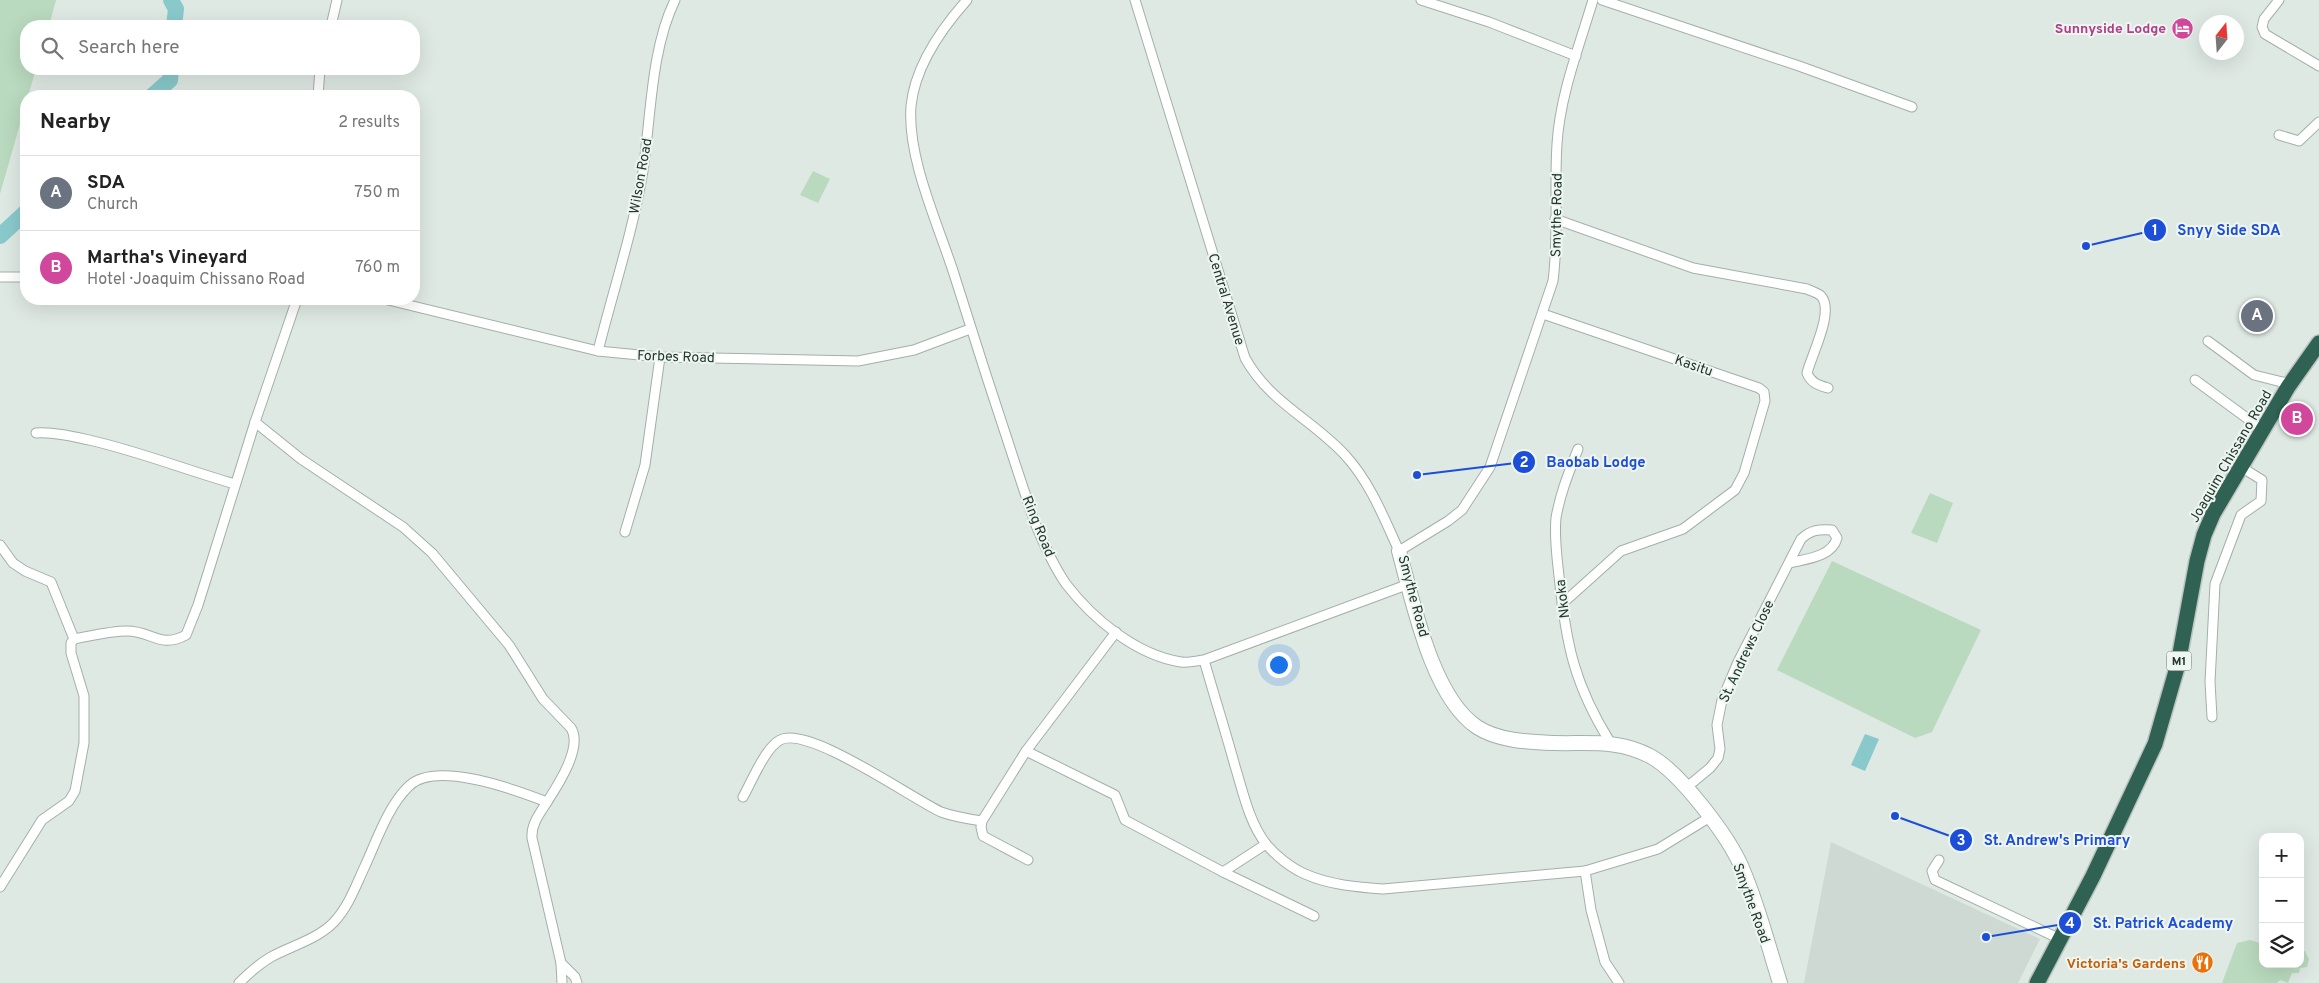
<!DOCTYPE html>
<html lang="en">
<head>
<meta charset="utf-8">
<style>
	body { margin:0; font-family:Overpass,sans-serif; background:#f2f2f2; color:#222 }
	.controls { position:absolute; right:15px; bottom:15px; display:grid; overflow:hidden; border-radius:10px; box-shadow:0 5px 20px #0002 }
	.controls button { width:45px; height:45px; display:grid; place-items:center; padding:0; border:0; border-bottom:1px solid #e0e0e0; background:#fff; color:#222; font:25px sans-serif }
	.compass { position:absolute; left:2199px; top:15px; width:45px; height:45px; border-radius:50%; background:#fff; box-shadow:0 5px 20px #0002; rotate:17deg }
	.you { position:absolute; left:1278px; top:664px; width:18px; height:18px; margin:-12px; border:4px solid #fff; border-radius:50%; background:#1a73e8; box-shadow:0 0 0 8px #1a73e833 }
	.badge { display:grid; place-items:center; width:32px; height:32px; border-radius:50%; background:#2563eb; color:#fff; font-size:16px; font-weight:700 }
	.pin { position:absolute; translate:-50% -50%; border:2px solid #fff; box-shadow:0 1px 5px #0006 }
	.list { margin:0; padding:0; list-style:none }
	h2 { display:flex; justify-content:space-between; align-items:center; height:65px; margin:0; padding:0 20px; font-size:21px }
	h2 small { font-size:16px; font-weight:400; color:#767676 }
	.list li { display:grid; grid-template-columns:32px 1fr auto; gap:15px; align-items:center; box-sizing:border-box; height:75px; padding:0 20px; border-top:1px solid #e0e0e0 }
	.list b { display:block; font-size:19px; white-space:nowrap }
	.list p { margin:0; font-size:16px; white-space:nowrap; color:#767676 }
	.list em { font-size:16px; font-style:normal; color:#767676 }
	.icon { flex:none; width:28px; height:28px; fill:none; stroke:currentColor; stroke-width:2; stroke-linecap:round; stroke-linejoin:round }
	.map { position:relative; flex:none; width:2319px; height:983px; overflow:hidden }
	.search { position:absolute; background:#fff; box-shadow:0 5px 20px #0002; left:20px; top:20px; width:400px; height:55px; display:flex; align-items:center; gap:12px; box-sizing:border-box; padding:0 18px; border-radius:20px; color:#767676; font-size:19px }
	.panel { position:absolute; background:#fff; box-shadow:0 5px 20px #0002; left:20px; top:90px; width:400px; height:215px; border-radius:20px }
	.map>svg:first-child { display:block }
	.built { fill:#cdd9d2 }
	.green { fill:#b9dabe }
	.water { fill:#89c9cc }
	.lines { fill:none; stroke-linecap:round; stroke-linejoin:round }
	.river { stroke:#89c9cc; stroke-width:16 }
	.street-casing { stroke:#a2b0a9; stroke-width:11 }
	.secondary-casing { stroke:#9fb4aa; stroke-width:16 }
	.highway-casing { stroke:#bcc3c1; stroke-width:18 }
	.street { stroke:#fff; stroke-width:9 }
	.secondary { stroke:#fff; stroke-width:14 }
	.highway { stroke:#2f6252; stroke-width:15 }
	.labels { text-anchor:middle; stroke-width:4; stroke-linejoin:round; paint-order:stroke }
	.shield { fill:#eff6f2; stroke:#5f716a; stroke-width:1 }
	.shield-label { font-size:12px; font-weight:bold; fill:#21382f }
	.hotel-label { font-size:14px; font-weight:bold; fill:#b23c85; stroke:#eff6f2; text-anchor:end }
	.street-label { font-size:14px; fill:#21382f; stroke:#eff6f2 }
	.food-label { font-size:14px; font-weight:bold; fill:#c56008; stroke:#eff6f2; text-anchor:end }
	.leader { fill:none; stroke:#1d4ed8; stroke-width:2 }
	.callout-dot { fill:#1d4ed8; stroke:#eff6f2; stroke-width:2 }
	.mark-label { font-size:15px; text-anchor:middle; font-weight:bold; fill:#fff }
	.callout-label { font-size:15px; text-anchor:middle; font-weight:bold; fill:#1d4ed8; stroke:#eff6f2; stroke-width:4; stroke-linejoin:round; paint-order:stroke }
</style>
</head>
<body>
<div class="map">
<svg width="2319" height="983" viewBox="0 0 2319 983">
	<rect width="100%" height="100%" fill="#dfe9e3"/>
	<path class="built" d="M1831,842L2040,939L2018,983H1804Z"/>
	<g class="green">
		<path d="M0,0H56L49,26H26V69H36L28,96H26V103L0,194Z"/>
		<path d="M813,171L830,179L818,203L800,195Z"/>
		<path d="M1930,493L1953,503L1937,543L1911,533Z"/>
		<path d="M1832,561L1981,630L1932,732L1915,738L1777,670Z"/>
		<path d="M2250,940L2263,944V964H2300V950L2305,951L2309,959L2307,967L2300,968L2299,973H2292L2288,983L2280,980L2277,983H2222L2237,943Z"/>
	</g>
	<path class="water" d="M1865,734L1879,739L1865,771L1851,765Z"/>
	<g class="lines">
		<g class="river">
			<path d="M171,0L176,9L174,26"/>
			<path d="M152,96L170,80L171,69"/>
			<path d="M0,236L26,212"/>
		</g>
		<defs>
			<g id="street">
				<path d="M967,0C942,28 915,66 911,106C907,158 938,224 954,274C980,357 1007,440 1035,523C1044,544 1053,565 1066,584C1093,619 1136,655 1181,662C1188,663 1196,661 1204,660L1409,584"/>
				<path d="M1135,0L1245,358C1270,403 1312,419 1345,455C1370,482 1384,518 1399,551L1448,521L1462,510L1490,467L1553,281C1559,235 1554,189 1557,144C1560,95 1579,47 1593,0"/>
				<path d="M1421,0L1489,22L1576,56"/>
				<path d="M1602,0L1799,66L1912,107"/>
				<path d="M2279,0L2264,19L2262,27L2265,34L2319,66"/>
				<path d="M331,26L337,0"/>
				<path d="M318,96L320,69"/>
				<path d="M2279,135L2299,141L2319,122"/>
				<path d="M1555,219L1693,268L1807,289C1811,291 1818,293 1821,296C1835,311 1811,356 1807,373C1811,383 1818,385 1828,388"/>
				<path d="M0,277H26"/>
				<path d="M384,299L598,351L660,357L858,361L914,350L970,329"/>
				<path d="M1543,314L1759,388L1764,392L1765,401L1744,473L1735,490L1683,529L1621,551L1562,604"/>
				<path d="M2208,341L2254,375L2290,384"/>
				<path d="M598,351C613,291 633,231 643,171C651,116 651,49 675,0"/>
				<path d="M2195,380L2263,430"/>
				<path d="M36,433C54,432 71,436 89,440C138,451 186,470 235,484"/>
				<path d="M1578,449C1569,472 1560,494 1556,518C1554,537 1557,557 1559,576C1566,644 1574,684 1610,742"/>
				<path d="M625,532L645,465L660,357"/>
				<path d="M0,545L13,563L25,571L51,582L74,639"/>
				<path d="M1204,660C1214,695 1225,730 1235,766C1243,792 1249,822 1266,844C1275,855 1291,868 1305,874C1330,885 1357,887 1383,889L1585,871L1658,849L1710,817"/>
				<path d="M2212,717L2210,682L2215,584L2241,515L2261,501L2262,480L2241,467"/>
				<path d="M1026,751L1115,795L1125,820L1223,872"/>
				<path d="M1687,787L1710,768L1718,758L1720,749L1717,725L1722,700L1738,662L1801,539C1811,530 1818,529 1832,530L1837,538C1832,557 1806,559 1789,563"/>
				<path d="M743,797C751,783 765,748 780,740C808,725 911,798 941,812C955,817 968,819 982,821"/>
				<path d="M547,802C540,813 531,824 532,838L561,963L562,983"/>
				<path d="M1266,844L1223,872L1314,916"/>
				<path d="M1028,860L983,836L981,827L982,821L1026,751L1116,632"/>
				<path d="M1939,860L1932,871L1935,880L2060,939"/>
				<path d="M1585,871L1591,910L1605,962L1619,983"/>
				<path d="M0,887L42,820L69,801L75,791L84,743V696L71,653V643L74,639C91,636 110,631 127,631C152,631 160,649 186,635L198,605L255,422"/>
				<path d="M561,963L575,977L577,983"/>
				<path d="M239,983C249,973 259,964 271,957C291,946 318,939 334,922C349,906 356,885 365,866C377,840 388,806 409,786C436,760 516,790 547,802C558,785 583,747 571,728L543,699L509,645L432,553L403,527L301,459L255,422L297,299"/>
			</g>
			<path id="secondary" d="M1399,551C1413,602 1432,697 1477,727C1498,741 1529,742 1554,743C1588,744 1618,739 1650,756C1680,772 1729,837 1742,868C1758,905 1768,945 1780,983"/>
			<path id="highway" d="M2037,983L2093,876L2155,744L2178,664L2197,561L2204,535L2213,514L2288,387L2319,343"/>
		</defs>
		<use href="#street" class="street-casing"/>
		<use href="#secondary" class="secondary-casing"/>
		<use href="#highway" class="highway-casing"/>
		<use href="#street" class="street"/>
		<use href="#secondary" class="secondary"/>
		<use href="#highway" class="highway"/>
	</g>
	<defs>
		<symbol id="hotel-disc" viewBox="-11 -11 22 22"><circle r="9.5" fill="#d1479c" stroke="#eff6f2"/><path d="M-6-4.5h1.5V1H6V5H4.5V3h-9V5H-6ZM-4 0a1.8 1.8 0 1 1 3.6 0ZM.5 0V-2.5h3Q6-2.5 6 0Z" fill="#fff"/></symbol>
		<symbol id="restaurant-disc" viewBox="-11 -11 22 22"><circle r="9.5" fill="#e8710a" stroke="#eff6f2"/><path d="M-5-6h1v4h1v-4h1v4h1v-4h1v5L-1.5 .5V6h-2V.5L-5-1ZM5-6V6H3V1.5H1.5Q1.5-4 5-6Z" fill="#fff"/></symbol>
	</defs>
	<g fill-rule="evenodd">
		<use href="#hotel-disc" x="2170" y="16" width="25" height="25"/>
		<use href="#restaurant-disc" x="2190" y="950" width="25" height="25"/>
	</g>
	<g class="labels">
		<rect class="shield" x="2166.5" y="651.5" width="25" height="19" rx="4"/>
		<g class="shield-label">
			<text x="2179" y="665">M1</text>
		</g>
		<g class="hotel-label">
			<text x="2166" y="33">Sunnyside Lodge</text>
		</g>
		<g class="street-label">
			<text transform="translate(640 176) rotate(-80)" y="5">Wilson Road</text>
			<text transform="translate(1556 215) rotate(-89)" y="5">Smythe Road</text>
			<text transform="translate(1227 299) rotate(73)" y="5">Central Avenue</text>
			<text transform="translate(676 356) rotate(2)" y="5">Forbes Road</text>
			<text transform="translate(1694 365) rotate(19)" y="5">Kasitu</text>
			<text transform="translate(2230 456) rotate(-60)" y="5">Joaquim Chissano Road</text>
			<text transform="translate(1039 526) rotate(68)" y="5">Ring Road</text>
			<text transform="translate(1414 596) rotate(75)" y="5">Smythe Road</text>
			<text transform="translate(1562 599) rotate(-97)" y="5">Nkoka</text>
			<text transform="translate(1746 651) rotate(-65)" y="5">St. Andrews Close</text>
			<text transform="translate(1752 903) rotate(70)" y="5">Smythe Road</text>
		</g>
		<g class="food-label">
			<text x="2186" y="968">Victoria's Gardens</text>
		</g>
	</g>
	<path class="leader" d="M2086 246L2155 230M1417 475L1524 462M1895 816L1961 840M1986 937L2070 923"/>
	<g class="callout-dot">
		<circle cx="2086" cy="246" r="5"/>
		<circle cx="1417" cy="475" r="5"/>
		<circle cx="1895" cy="816" r="5"/>
		<circle cx="1986" cy="937" r="5"/>
		<circle cx="2155" cy="230" r="12"/>
		<circle cx="1524" cy="462" r="12"/>
		<circle cx="1961" cy="840" r="12"/>
		<circle cx="2070" cy="923" r="12"/>
	</g>
	<g class="mark-label">
		<text x="2155" y="235">1</text>
		<text x="1524" y="467">2</text>
		<text x="1961" y="845">3</text>
		<text x="2070" y="928">4</text>
	</g>
	<g class="callout-label">
		<text x="2229" y="235">Snyy Side SDA</text>
		<text x="1596" y="467">Baobab Lodge</text>
		<text x="2057" y="845">St. Andrew's Primary</text>
		<text x="2163" y="928">St. Patrick Academy</text>
	</g>
</svg>
<div class="controls">
<button>+</button>
<button>−</button>
<button><svg class="icon" aria-label="layers" viewBox="0 0 24 24"><path d="M12 4l9 5-9 5-9-5zM3 14l9 5 9-5"/></svg></button>
</div>
<svg class="compass" viewBox="-18 -18 36 36"><path d="M0-13l5 13h-10z" fill="#e53935"/><path d="M0 13l5-13h-10z" fill="#767676"/></svg>
<div class="you"></div>
<div class="pin badge" style="left:2257px;top:316px;background:#6b7280">A</div>
<div class="pin badge" style="left:2297px;top:419px;background:#d1479c">B</div>
<div class="search"><svg class="icon" aria-label="search" viewBox="0 0 24 24"><circle cx="10" cy="10" r="6"/><path d="M15 15l6 6"/></svg>Search here</div>
<section class="panel">
<h2>Nearby<small>2 results</small></h2>
<ul class="list">
<li><span class="badge" style="background:#6b7280">A</span><div><b>SDA</b><p>Church</p></div><em>750 m</em></li>
<li><span class="badge" style="background:#d1479c">B</span><div><b>Martha's Vineyard</b><p>Hotel · Joaquim Chissano Road</p></div><em>760 m</em></li>
</ul>
</section>
</div>
</body>
</html>
